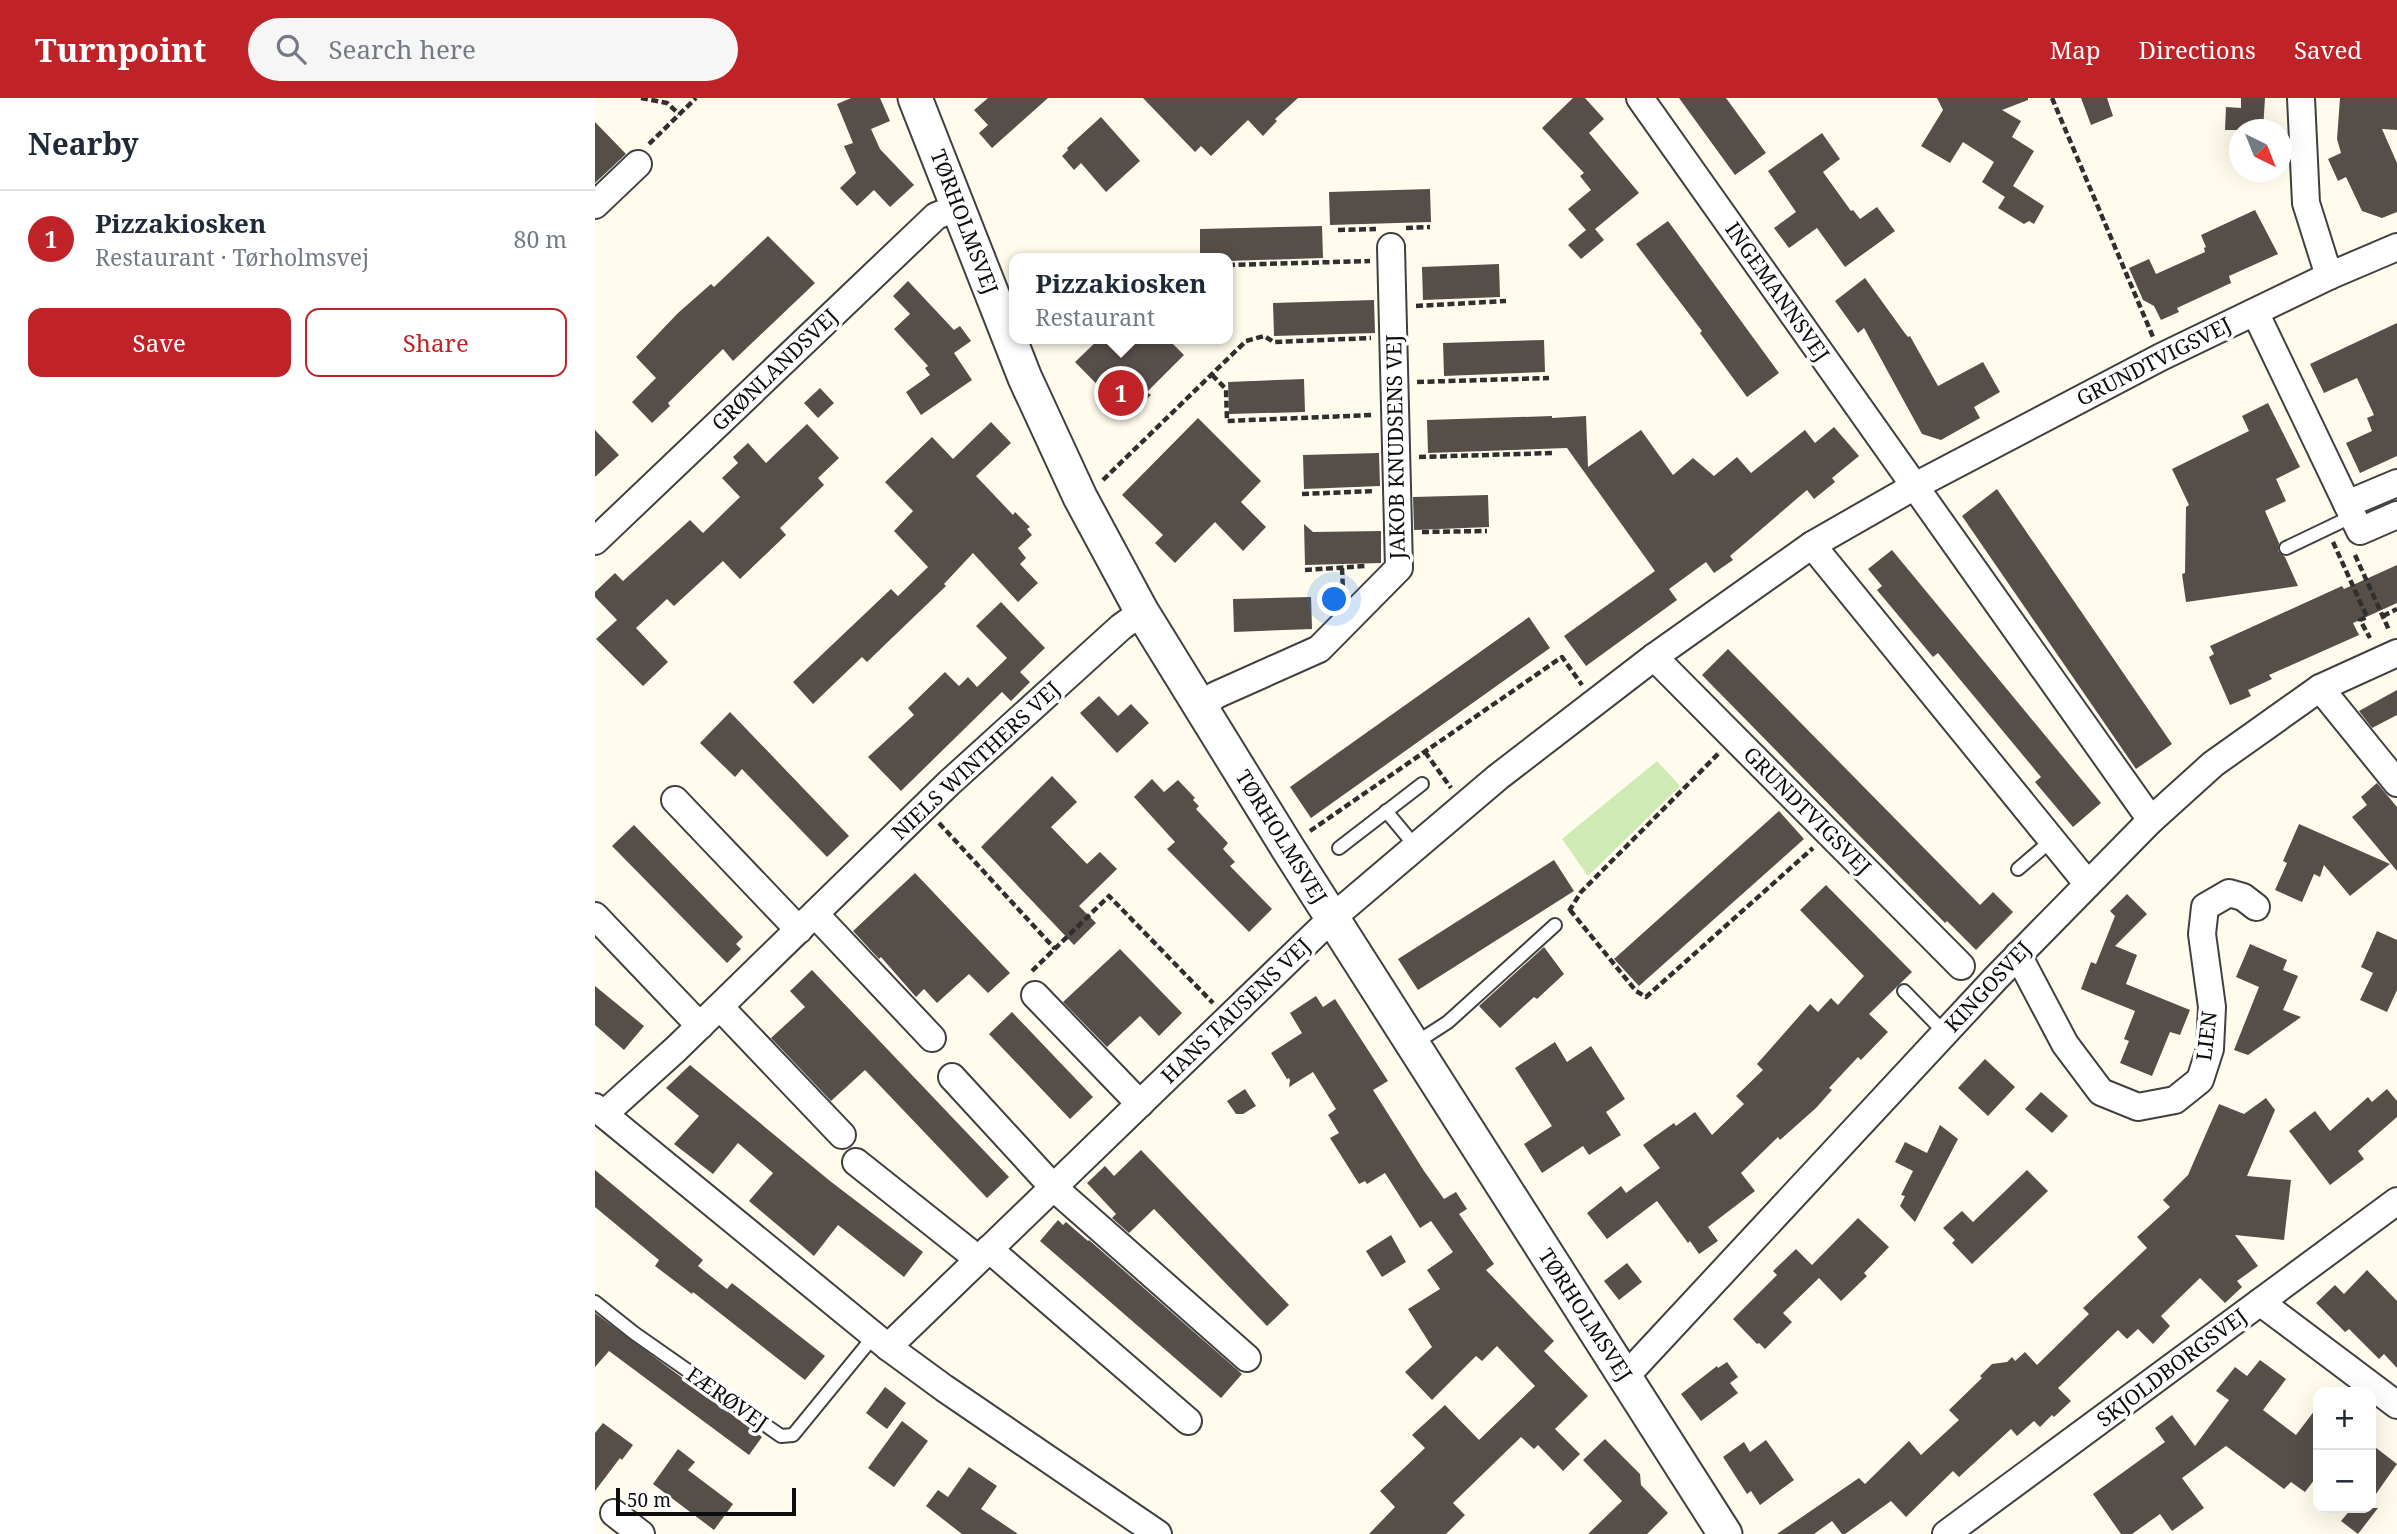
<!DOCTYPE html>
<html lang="en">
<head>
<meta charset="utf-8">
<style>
	body { margin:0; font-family:"Noto Serif",serif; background:#f6f6f7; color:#1f2937 }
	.controls { position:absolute; right:21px; bottom:21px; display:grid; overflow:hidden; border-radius:14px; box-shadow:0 7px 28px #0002 }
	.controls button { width:63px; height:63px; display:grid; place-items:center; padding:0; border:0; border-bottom:2px solid #e0e1e3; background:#fff; color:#1f2937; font:35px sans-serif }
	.compass { position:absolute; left:1634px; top:21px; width:63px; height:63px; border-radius:50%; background:#fff; box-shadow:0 7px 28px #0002; rotate:137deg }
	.scale { position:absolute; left:21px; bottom:18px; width:180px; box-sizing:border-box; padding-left:7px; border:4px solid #0d0d0d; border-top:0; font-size:19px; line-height:24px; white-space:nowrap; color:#0d0d0d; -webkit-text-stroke:5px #fff; paint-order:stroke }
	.you { position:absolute; left:740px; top:502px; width:24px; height:24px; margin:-18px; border:5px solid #fff; border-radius:50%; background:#1a73e8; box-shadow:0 0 0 10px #1a73e833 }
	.badge { display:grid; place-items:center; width:46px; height:46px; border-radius:50%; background:#bf2327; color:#fff; font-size:23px; font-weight:700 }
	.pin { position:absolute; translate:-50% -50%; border:4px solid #fff; box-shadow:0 2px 7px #0006 }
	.popup { position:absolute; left:414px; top:155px; width:224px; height:91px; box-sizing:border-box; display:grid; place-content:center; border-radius:14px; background:#fff; filter:drop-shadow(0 2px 5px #0005); font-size:23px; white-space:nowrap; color:#747a83 }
	.popup b { font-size:26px; color:#1f2937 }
	.popup::after { content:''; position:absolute; left:50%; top:100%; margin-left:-14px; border:14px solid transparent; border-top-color:#fff }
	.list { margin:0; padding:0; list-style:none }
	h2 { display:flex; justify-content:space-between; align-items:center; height:91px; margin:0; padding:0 28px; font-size:30px }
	h2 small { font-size:23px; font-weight:400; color:#747a83 }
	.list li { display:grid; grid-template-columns:46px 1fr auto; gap:21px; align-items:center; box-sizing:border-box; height:98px; padding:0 28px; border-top:2px solid #e0e1e3 }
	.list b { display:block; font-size:26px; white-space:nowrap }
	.list p { margin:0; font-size:23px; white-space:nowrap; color:#747a83 }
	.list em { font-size:23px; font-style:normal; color:#747a83 }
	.actions { display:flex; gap:14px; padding:21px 28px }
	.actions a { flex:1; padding:16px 0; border:2px solid #bf2327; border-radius:14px; text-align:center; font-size:24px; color:#bf2327 }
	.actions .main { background:#bf2327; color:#fff }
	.icon { flex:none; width:38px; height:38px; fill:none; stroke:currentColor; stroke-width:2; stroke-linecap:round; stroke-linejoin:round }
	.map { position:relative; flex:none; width:1802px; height:1436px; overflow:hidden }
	header { display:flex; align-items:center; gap:42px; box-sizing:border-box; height:98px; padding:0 35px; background:#bf2327; color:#fff }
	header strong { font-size:33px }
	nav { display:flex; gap:38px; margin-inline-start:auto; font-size:24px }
	.search { width:490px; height:63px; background:#f6f6f7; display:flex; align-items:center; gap:18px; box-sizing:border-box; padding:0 24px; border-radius:38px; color:#747a83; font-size:26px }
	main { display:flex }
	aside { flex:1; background:#fff }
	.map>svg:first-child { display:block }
	.green { fill:#d0eab6 }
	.building { fill:#564e49 }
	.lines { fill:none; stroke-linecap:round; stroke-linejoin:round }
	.service-casing { stroke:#404040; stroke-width:16 }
	.minor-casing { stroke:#404040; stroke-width:30 }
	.tertiary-casing { stroke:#404040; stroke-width:37 }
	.path { stroke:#2f2f2f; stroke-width:4.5; stroke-dasharray:7 3.5; stroke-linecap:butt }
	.service { stroke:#fff; stroke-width:12 }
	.minor { stroke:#fff; stroke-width:26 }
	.tertiary { stroke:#fff; stroke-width:33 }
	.labels { text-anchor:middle; stroke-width:7; stroke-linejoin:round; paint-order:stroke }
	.street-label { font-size:21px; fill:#0d0d0d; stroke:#fff }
</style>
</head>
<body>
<header>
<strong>Turnpoint</strong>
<div class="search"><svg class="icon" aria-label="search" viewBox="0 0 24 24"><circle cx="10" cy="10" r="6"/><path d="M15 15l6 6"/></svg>Search here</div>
<nav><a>Map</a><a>Directions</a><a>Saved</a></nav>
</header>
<main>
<aside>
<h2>Nearby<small></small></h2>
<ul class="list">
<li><span class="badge">1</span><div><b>Pizzakiosken</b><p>Restaurant · Tørholmsvej</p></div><em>80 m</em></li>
</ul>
<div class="actions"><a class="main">Save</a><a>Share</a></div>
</aside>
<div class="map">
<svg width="1802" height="1436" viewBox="0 0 1802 1436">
	<rect width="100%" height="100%" fill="#fffced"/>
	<path class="green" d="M1062,663L1085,688L993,778L967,741Z"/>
	<g class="building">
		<path d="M256,0H285L295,23L276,31L285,51L319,87L295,109L279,92L262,108L245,90L261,75L249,48L258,45L242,6Z"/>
		<path d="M393,0H453L397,50L384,35L393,27L379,12Z"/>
		<path d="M548,0H703L680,21L682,23L668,38L653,22L616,58L606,48L600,54Z"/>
		<path d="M978,0H990L1009,21L994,35L1044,95L1000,131L1009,142L986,161L973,147L991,132L973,111L996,92L985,78L989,75L947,30Z"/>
		<path d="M1084,0H1131L1171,55L1140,77Z"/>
		<path d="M1342,0H1433V2L1407,12L1426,23L1417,39L1439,53L1418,88L1449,108L1439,126L1434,123L1429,126L1403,110L1410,99L1387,84L1399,64L1368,44L1355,65L1326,48L1348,12Z"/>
		<path d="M1486,0H1512L1518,18L1496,27Z"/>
		<path d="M1646,0H1670L1668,32H1630L1631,9L1646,10Z"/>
		<path d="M1745,0H1802V32L1787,31L1802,65V114L1787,120L1767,113L1751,79L1743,83L1733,61L1746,55L1742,41Z"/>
		<path d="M506,19L545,63L511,94L486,65L479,72L467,58L473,52L472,50Z"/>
		<path d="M0,24L31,56L0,85Z"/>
		<path d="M1227,35L1245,61L1228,74L1256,113L1258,112L1265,121L1282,109L1300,133L1250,169L1222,130L1194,150L1179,130L1201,114L1173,73Z"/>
		<path d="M835,91L836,124L735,127L734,94Z"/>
		<path d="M1660,112L1683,156L1634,178L1636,185L1582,210L1584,214L1566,222L1559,208L1548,202L1534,170L1554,161L1561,176L1610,154L1609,150L1611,149L1606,137Z"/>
		<path d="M1073,123L1184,275L1152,299L1105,235L1107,233L1041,146Z"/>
		<path d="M727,128L728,160L633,163V160H605V131Z"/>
		<path d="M173,138L220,185L138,263L128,251L73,305L75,308L57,325L37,304L61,280L41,259L83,215L116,186L119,189Z"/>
		<path d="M904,166L905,199L828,202L827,169Z"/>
		<path d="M1270,180L1309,234L1313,239L1315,238L1343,288L1388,264L1405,294L1379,309L1385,320L1346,342L1327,336L1269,230L1263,235L1240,203Z"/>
		<path d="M313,183L359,232L365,228L376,243L359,255L377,282L326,317L311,294L335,277L330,270L333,268L299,231L315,216L298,198Z"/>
		<path d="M779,202L780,235L679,238L678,205Z"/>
		<path d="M1802,225V358L1765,375L1751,345L1777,333L1772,320L1779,317L1762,280L1729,295L1715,266Z"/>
		<path d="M504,241H573L589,257L552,294L556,297L534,319L480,264Z"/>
		<path d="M949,242L950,274L849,278L848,245Z"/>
		<path d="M709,281L710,314L634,316L633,284Z"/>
		<path d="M225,290L239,305L223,320L209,305Z"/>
		<path d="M1673,305L1705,369L1681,381L1691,403L1670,413L1684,445L1683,453L1690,459L1703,488L1591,504L1587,476L1590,475L1591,409L1594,407L1577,371L1654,333L1647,318Z"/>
		<path d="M957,318V320L991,318L993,369L1046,332L1078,377L1098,360L1119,378L1142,359L1156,375L1210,332L1220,345L1239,329L1264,358L1237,380L1240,384L1219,401L1212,392L1135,458L1138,462L1119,475L1111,464L1074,491L1082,502L991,568L969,538L1060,473L972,350L833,355L832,322Z"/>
		<path d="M603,320L666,383L646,404L671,429L648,453L620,424L580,465L560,445L568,437L527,397Z"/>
		<path d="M396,324L416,345L381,378L418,417L420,414L435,429L432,431L437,437L423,450L431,460L425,466L443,485L423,504L378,455L349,486L351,488L272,564L267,559L218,606L198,584L296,491L303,498L333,469L299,433L318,413L290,384L337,339L358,361Z"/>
		<path d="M212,326L244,360L223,380L229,387L185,430L191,437L145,481L128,463L79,508L72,501L41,530L73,564L48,588L1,541L22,522L0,499V494L20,475L28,483L95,422L108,435L145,399L127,380L143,365L138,359L153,345L171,365Z"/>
		<path d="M0,332L24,357L0,379Z"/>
		<path d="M784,355L785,388L709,391L708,357Z"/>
		<path d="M1402,391L1577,646L1541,671L1367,418Z"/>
		<path d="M893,397L894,429L819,432L818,399Z"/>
		<path d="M709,426L718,434L786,433V465L710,467Z"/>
		<path d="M1297,452L1506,705L1478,729L1440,684L1446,679L1343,555L1338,559L1282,492L1287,488L1273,471Z"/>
		<path d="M1802,467V505L1758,525L1764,537L1674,577L1677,581L1653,592L1656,598L1635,607L1614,559L1619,556L1615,548L1747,488L1749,491Z"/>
		<path d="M716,499L717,531L639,534L638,501Z"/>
		<path d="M406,504L450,550L425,574L435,584L416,603L407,594L306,693L273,659L319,617L313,610L350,574L364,588L373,579L382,589L412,560L381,528Z"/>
		<path d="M934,519L955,550L716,720L695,689Z"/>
		<path d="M1133,551L1385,807L1398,794L1418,814L1381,852L1352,823L1350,825L1107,577Z"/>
		<path d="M1802,592V617L1777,630L1764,613Z"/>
		<path d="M504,598L523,618L536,606L554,625L522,655L485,615Z"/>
		<path d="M135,614L254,738L232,759L147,671L140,679L105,645Z"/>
		<path d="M457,678L482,704L456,729L492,766L505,754L522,771L484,808L501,825L479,847L386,749Z"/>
		<path d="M557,681L569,694L583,682L600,700L598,702L604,708L601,711L633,745L628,751L640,764L635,768L677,811L654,834L572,751L580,744L539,699Z"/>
		<path d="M1782,685L1802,709V773L1757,719L1772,707L1766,699Z"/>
		<path d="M1184,713L1209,741L1044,888L1019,861Z"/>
		<path d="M1704,726L1795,766L1755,798L1729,767L1725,779L1719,776L1707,804L1680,792L1692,765L1688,763Z"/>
		<path d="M39,727L148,839L141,846L146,851L132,865L17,748Z"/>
		<path d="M959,762L979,793L823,892L803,861Z"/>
		<path d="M320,775L415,875L393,895L374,876L342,905L329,891L321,899L286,859L284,861L258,833Z"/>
		<path d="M1231,787L1317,874L1274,916L1293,934L1266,962L1263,959L1234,990L1237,992L1221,1010L1185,1042L1183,1039L1146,1075L1160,1093L1113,1129L1123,1143L1104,1156L1095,1143L1093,1145L1062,1103L1012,1141L992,1115L1026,1088L1031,1095L1065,1070L1048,1047L1079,1025L1081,1028L1100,1014L1117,1037L1149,1006L1141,998L1168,972L1162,966L1215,906L1223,914L1236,900L1243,907L1269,878L1205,812Z"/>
		<path d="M1532,796L1552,816L1520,848L1542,857L1531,886L1595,912L1585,937L1575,934L1557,978L1525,965L1534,943L1529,941L1540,913L1486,891L1496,864L1501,866L1520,818L1515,813Z"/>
		<path d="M1782,833L1802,842V892L1792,914L1765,902L1778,875L1766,869Z"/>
		<path d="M1655,846L1692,862L1688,872L1703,878L1688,912L1706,919L1653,957L1639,952L1664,889L1641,879Z"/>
		<path d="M949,849L969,876L942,901L939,899L905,930L884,908Z"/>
		<path d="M525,851L587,915L564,938L545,918L512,949L468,904Z"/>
		<path d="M217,872L414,1079L392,1100L270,972L236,1003L176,940L210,909L195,893Z"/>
		<path d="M0,888L49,928L29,952L0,927Z"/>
		<path d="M721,898L728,909L740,901L793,983L778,992L829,1073L849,1101L861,1094L872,1111L864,1116L899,1166L891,1172L959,1243L949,1253L993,1298L960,1331L985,1356L968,1373L943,1347L939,1351L926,1339L858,1405L870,1417L851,1436H774L800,1409L785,1393L830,1350L817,1337L850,1307L884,1342L940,1288L902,1248L887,1263L881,1258L837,1302L810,1274L837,1249L813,1211L845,1191L832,1172L858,1154L836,1123L825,1130L790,1075L772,1086L770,1083L764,1086L735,1040L744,1035L733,1017L741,1011L718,974L694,989L695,982L694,980L692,981L676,955L707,935L695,915Z"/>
		<path d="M417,914L498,999L475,1021L394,936Z"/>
		<path d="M960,944L972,964L996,948L1030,1001L1011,1014L1026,1037L994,1057L988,1048L947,1075L929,1046L957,1028L920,970Z"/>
		<path d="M1390,961L1420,989L1393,1018L1363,990Z"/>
		<path d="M95,967L235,1083L328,1154L309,1179L243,1127L219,1158L205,1146L154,1103L178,1075L143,1045L118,1076L79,1046L104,1018L71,990Z"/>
		<path d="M650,991L661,1008L648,1016H641L632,1003Z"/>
		<path d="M1792,991L1802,1003V1019L1763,1053L1769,1061L1735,1087L1694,1033L1720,1013L1735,1033L1773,999L1777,1004Z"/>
		<path d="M1446,994L1473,1018L1457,1035L1430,1011Z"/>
		<path d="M1671,1000L1680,1012L1652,1078L1696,1082L1689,1142L1640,1137L1663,1168L1642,1183L1647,1189L1630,1205L1605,1180L1566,1218L1575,1228L1558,1246L1543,1231L1532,1241L1523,1232L1463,1290L1476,1303L1459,1319L1457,1317L1445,1329L1439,1323L1422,1338L1416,1331L1364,1379L1358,1373L1311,1419L1296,1403L1250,1436H1247L1237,1423L1219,1436H1182L1264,1380L1270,1386L1314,1343L1326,1357L1364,1322L1354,1312L1387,1280L1385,1278L1397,1266L1412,1264L1417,1259L1420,1263L1430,1254L1442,1267L1494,1216L1488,1210L1552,1150L1542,1139L1575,1109L1568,1102L1593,1077L1624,1006L1649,1016Z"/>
		<path d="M1345,1027L1363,1041L1320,1124L1305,1108L1310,1098L1306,1097L1318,1073L1300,1064L1310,1044L1332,1055Z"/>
		<path d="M546,1052L694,1207L672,1228L559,1111L534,1135L517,1120L521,1116L492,1085L510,1068L519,1078Z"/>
		<path d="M0,1072L108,1162L103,1168L132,1191L137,1185L230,1258L210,1282L98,1194L97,1196L60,1168L64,1162L0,1109Z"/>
		<path d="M1432,1072L1453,1093L1377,1166L1357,1145L1360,1142L1348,1130L1367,1113L1378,1124Z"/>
		<path d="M1263,1120L1294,1149L1269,1175L1272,1178L1246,1203L1224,1180L1188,1215L1197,1224L1170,1251L1164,1245L1162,1246L1138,1221L1182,1177L1178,1173L1201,1151L1217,1167Z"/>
		<path d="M463,1122L468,1127L471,1124L493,1143L494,1142L647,1276L626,1300L445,1143Z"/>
		<path d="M796,1137L811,1164L787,1179L771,1153Z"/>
		<path d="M1032,1165L1047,1184L1024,1202L1009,1183Z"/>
		<path d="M1772,1172L1802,1203V1270L1789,1256L1784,1261L1754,1231L1750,1234L1721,1205L1740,1187L1749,1196Z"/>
		<path d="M0,1215L167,1339L154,1357L14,1253L0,1269Z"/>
		<path d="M1665,1262L1691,1281L1668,1312L1701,1337L1723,1308V1377L1710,1394L1696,1384L1689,1391L1631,1348L1587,1380L1609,1410L1577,1433L1565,1416L1537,1436H1526L1498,1396L1570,1344L1560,1330L1577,1317L1600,1348L1634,1302L1621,1293L1640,1269L1652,1278Z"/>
		<path d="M1132,1264L1143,1279L1135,1285L1143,1295L1106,1323L1086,1296L1122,1268L1123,1270Z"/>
		<path d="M290,1289L311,1305L292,1331L271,1315Z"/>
		<path d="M307,1323L333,1343L299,1389L273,1370Z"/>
		<path d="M8,1325L38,1347L27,1362L25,1360L0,1393V1335Z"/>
		<path d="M1010,1341L1045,1376L1046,1387L1073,1415L1052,1436H993L1027,1403L988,1362Z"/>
		<path d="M1171,1342L1199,1382L1165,1407L1156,1393L1152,1396L1128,1359L1149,1344L1155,1354Z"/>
		<path d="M1776,1346L1802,1366L1776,1403Z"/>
		<path d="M83,1351L100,1364L93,1372L138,1406L119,1432L58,1386Z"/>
		<path d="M374,1369L402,1388L386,1411L423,1436H367L331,1408L343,1392L353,1399Z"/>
		<path d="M1757,1410H1783L1763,1436L1746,1423Z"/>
	</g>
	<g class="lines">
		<defs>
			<g id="service">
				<path d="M1691,450L1758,418"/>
				<path d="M791,713L821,749"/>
				<path d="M744,750L827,686"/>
				<path d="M1423,771L1457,742"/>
				<path d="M1309,893L1350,935"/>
				<path d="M819,946L853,924L960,827"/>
				<path d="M0,1204L39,1235L186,1338L198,1337L279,1238"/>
			</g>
			<g id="minor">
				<path d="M1045,0L1556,722"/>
				<path d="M1706,0L1711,105L1734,178"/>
				<path d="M0,107L43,66"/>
				<path d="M1660,214L1765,433L1802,417"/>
				<path d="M1752,406L1802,385"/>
				<path d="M0,443L341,118L364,109"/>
				<path d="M1217,447L1492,785"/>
				<path d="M1059,559L1366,868"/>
				<path d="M1725,590L1802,685"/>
				<path d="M605,609L621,597L724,551L804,470L796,149"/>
				<path d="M80,702L204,832"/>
				<path d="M220,816L337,940"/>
				<path d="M0,818L105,928"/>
				<path d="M1423,857L1470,946L1506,994L1543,1009L1580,1002L1605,982L1615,951L1617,909L1607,836L1610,809L1634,795L1648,799L1661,809"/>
				<path d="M440,897L545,1006"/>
				<path d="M125,909L247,1037"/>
				<path d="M357,979L458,1089L652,1260"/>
				<path d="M0,1009L293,1249L349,1290L563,1436"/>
				<path d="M9,1016L81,951L354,685L526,529L547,514"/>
				<path d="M261,1064L383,1161"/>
				<path d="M394,1151L593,1323"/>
				<path d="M1665,1204L1802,1307"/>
				<path d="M293,1249L737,820L903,679L1059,559L1217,447L1320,388L1566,259L1734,178L1802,149"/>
				<path d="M1030,1279L1401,880L1556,722L1618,666L1725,590L1802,555"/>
				<path d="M19,1415L46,1436"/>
				<path d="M1351,1436L1802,1103"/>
			</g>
			<path id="tertiary" d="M320,0L430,280L485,399L547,514L692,749L1130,1436"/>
		</defs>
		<use href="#service" class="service-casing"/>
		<use href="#minor" class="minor-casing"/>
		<use href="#tertiary" class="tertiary-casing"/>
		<g class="path">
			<path d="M46,0L72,5L84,16"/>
			<path d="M1457,0L1558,239"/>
			<path d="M54,46L101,0"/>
			<path d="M811,130L835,129"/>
			<path d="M743,132L781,131"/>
			<path d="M633,167L775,163"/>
			<path d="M821,208L911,203"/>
			<path d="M617,277L631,291L632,323L778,317"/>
			<path d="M822,284L954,280"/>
			<path d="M824,359L959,355"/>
			<path d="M508,382L651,243L669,238L679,244L776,240"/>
			<path d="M707,396L780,393"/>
			<path d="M827,434L892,433"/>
			<path d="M1738,444L1772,519L1765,522L1775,540"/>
			<path d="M1760,457L1794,532"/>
			<path d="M747,470L748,492"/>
			<path d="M710,472L771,468"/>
			<path d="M1788,518L1802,511"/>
			<path d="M830,654L856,690"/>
			<path d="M344,725L460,851"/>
			<path d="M715,733L967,559L987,587"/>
			<path d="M975,812L1041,893L1051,899L1218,750"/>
			<path d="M974,813L986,794L1124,655"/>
			<path d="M437,873L514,798L618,905"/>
		</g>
		<use href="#service" class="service"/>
		<use href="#minor" class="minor"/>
		<use href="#tertiary" class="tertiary"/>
	</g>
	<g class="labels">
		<g class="street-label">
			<text transform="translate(369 124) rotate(69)" y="7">TØRHOLMSVEJ</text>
			<text transform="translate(1182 194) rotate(55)" y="7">INGEMANNSVEJ</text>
			<text transform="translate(1559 264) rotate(-27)" y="7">GRUNDTVIGSVEJ</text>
			<text transform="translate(180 272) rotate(-44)" y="7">GRØNLANDSVEJ</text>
			<text transform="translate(801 349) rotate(-91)" y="7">JAKOB KNUDSENS VEJ</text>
			<text transform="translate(381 663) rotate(-43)" y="7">NIELS WINTHERS VEJ</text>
			<text transform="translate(1212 713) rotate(45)" y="7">GRUNDTVIGSVEJ</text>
			<text transform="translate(686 739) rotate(58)" y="7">TØRHOLMSVEJ</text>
			<text transform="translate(1393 889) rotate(-47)" y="7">KINGOSVEJ</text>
			<text transform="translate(641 913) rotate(-44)" y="7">HANS TAUSENS VEJ</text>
			<text transform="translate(1612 938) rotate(-83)" y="7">LIEN</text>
			<text transform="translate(990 1217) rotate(57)" y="7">TØRHOLMSVEJ</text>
			<text transform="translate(1577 1270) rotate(-37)" y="7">SKJOLDBORGSVEJ</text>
			<text transform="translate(132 1301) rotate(35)" y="7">FÆRØVEJ</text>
		</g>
	</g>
</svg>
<div class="controls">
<button>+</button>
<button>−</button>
</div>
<svg class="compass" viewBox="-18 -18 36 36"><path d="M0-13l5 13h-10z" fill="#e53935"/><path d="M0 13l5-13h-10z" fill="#747a83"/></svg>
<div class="scale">50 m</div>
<div class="you"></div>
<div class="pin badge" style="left:526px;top:295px">1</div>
<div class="popup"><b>Pizzakiosken</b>Restaurant</div>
</div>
</main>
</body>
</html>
